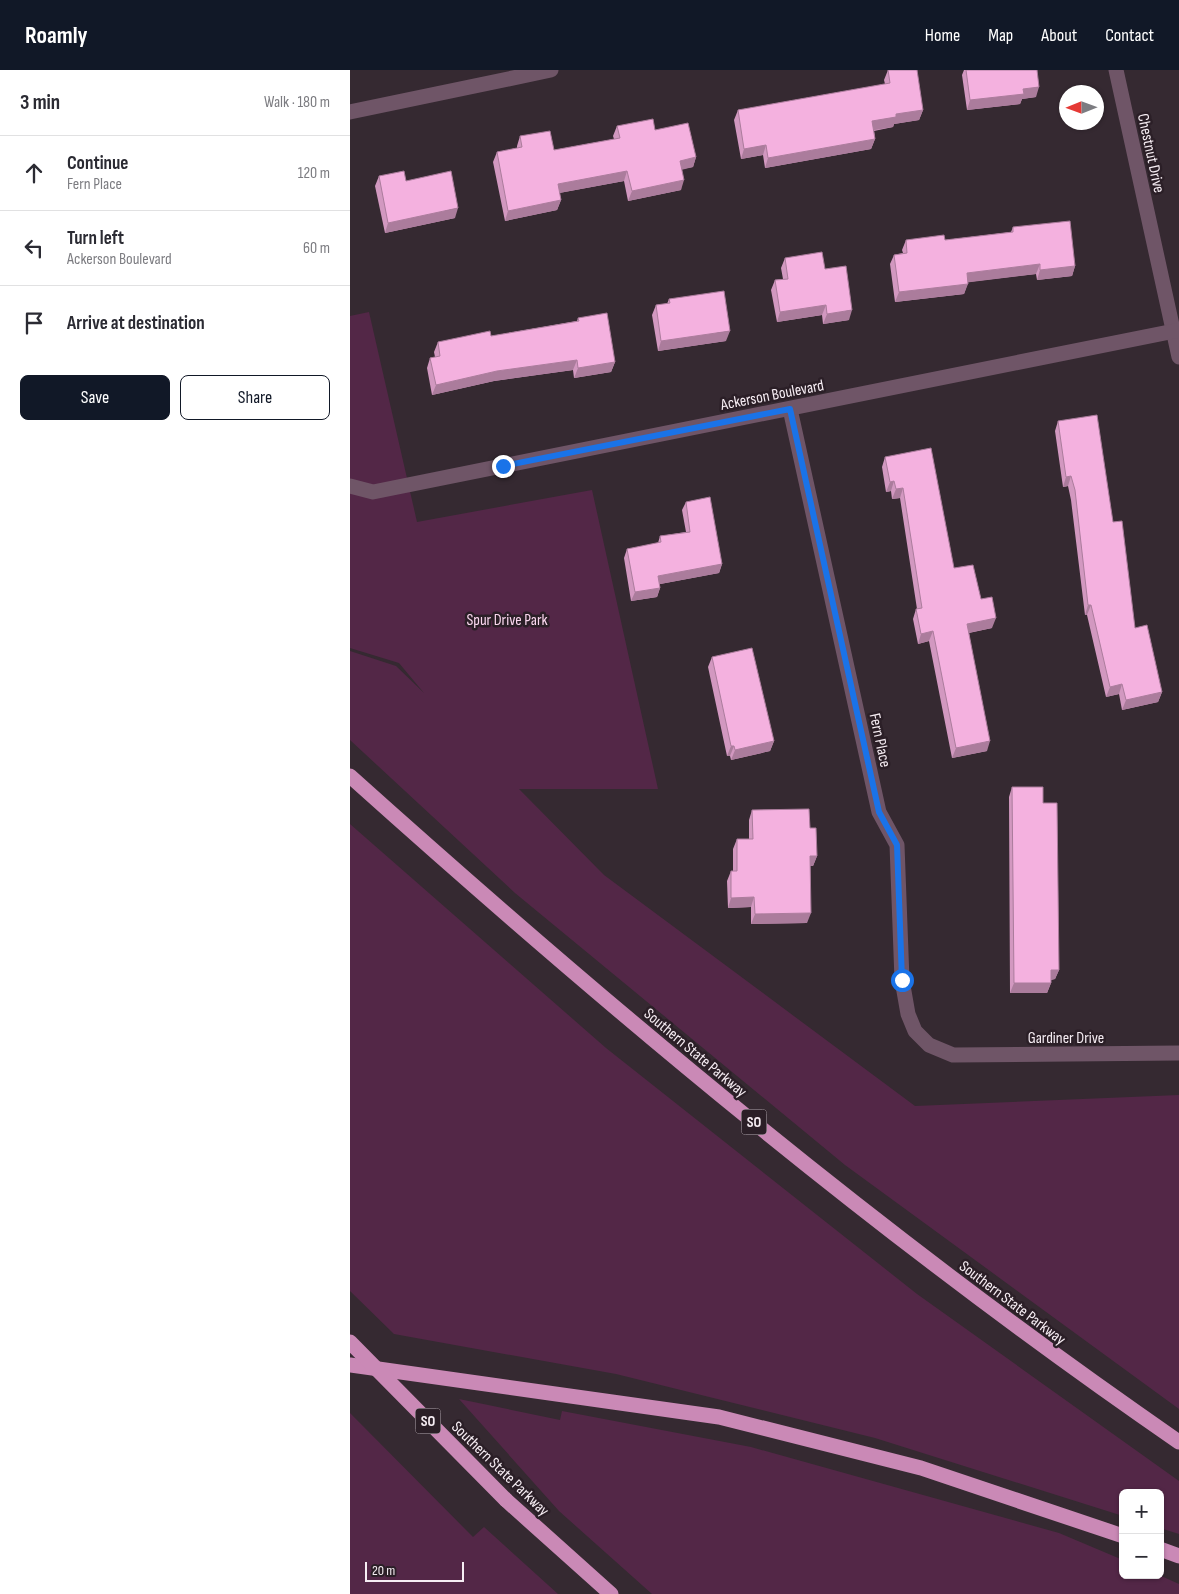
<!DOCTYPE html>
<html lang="en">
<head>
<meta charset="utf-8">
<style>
	body { margin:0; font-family:"Sofia Sans Condensed",sans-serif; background:#f2f2f3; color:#2b2b33 }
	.controls { position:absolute; right:15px; bottom:15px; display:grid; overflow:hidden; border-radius:8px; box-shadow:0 1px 4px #0004 }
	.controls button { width:45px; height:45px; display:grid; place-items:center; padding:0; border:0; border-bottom:1px solid #e1e1e2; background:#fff; color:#2b2b33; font:25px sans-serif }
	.compass { position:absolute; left:709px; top:15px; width:45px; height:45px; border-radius:50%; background:#fff; box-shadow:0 1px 4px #0004; rotate:269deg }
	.scale { position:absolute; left:15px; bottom:12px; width:99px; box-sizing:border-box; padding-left:5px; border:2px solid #f6edf3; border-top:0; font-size:14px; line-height:18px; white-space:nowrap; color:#f6edf3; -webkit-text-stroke:4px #2b1f27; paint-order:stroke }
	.stop { position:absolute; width:15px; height:15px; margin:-11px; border:4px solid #1a73e8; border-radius:50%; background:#fff }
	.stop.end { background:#1a73e8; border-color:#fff; box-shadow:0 1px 5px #0008 }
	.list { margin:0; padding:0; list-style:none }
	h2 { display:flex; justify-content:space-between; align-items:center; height:65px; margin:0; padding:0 20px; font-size:21px }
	h2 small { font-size:16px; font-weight:400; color:#7c7c81 }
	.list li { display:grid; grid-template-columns:32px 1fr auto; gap:15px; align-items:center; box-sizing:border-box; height:75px; padding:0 20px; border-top:1px solid #e1e1e2 }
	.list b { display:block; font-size:19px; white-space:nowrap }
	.list p { margin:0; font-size:16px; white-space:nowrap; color:#7c7c81 }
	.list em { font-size:16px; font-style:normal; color:#7c7c81 }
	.actions { display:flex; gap:10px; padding:15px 20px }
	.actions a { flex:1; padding:11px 0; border:1px solid #111827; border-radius:8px; text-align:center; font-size:18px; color:#111827 }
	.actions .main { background:#111827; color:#fff }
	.icon { flex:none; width:28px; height:28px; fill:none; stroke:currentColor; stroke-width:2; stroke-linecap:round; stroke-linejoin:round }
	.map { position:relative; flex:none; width:829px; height:1524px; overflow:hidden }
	header { display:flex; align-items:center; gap:30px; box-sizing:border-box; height:70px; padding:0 25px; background:#111827; color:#fff }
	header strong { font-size:24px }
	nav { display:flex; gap:28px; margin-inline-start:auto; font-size:18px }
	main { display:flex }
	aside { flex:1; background:#fff }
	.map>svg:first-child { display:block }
	.green { fill:#532747 }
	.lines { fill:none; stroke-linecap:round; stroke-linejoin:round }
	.street { stroke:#6f5567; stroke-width:15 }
	.highway { stroke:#ca89b6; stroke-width:15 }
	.highway-bridge { stroke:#ca89b6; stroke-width:15 }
	.wall { fill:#d298c0 }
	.shaded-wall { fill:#ab7c9c }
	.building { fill:#f4b1df; stroke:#ab7c9c }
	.route { stroke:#1a73e8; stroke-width:6 }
	.labels { text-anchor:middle; stroke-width:5; stroke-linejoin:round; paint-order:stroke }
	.shield { fill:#2b1f27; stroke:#b9afb6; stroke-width:1 }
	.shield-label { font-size:15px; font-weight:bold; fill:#f6edf3 }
	.street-label { font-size:16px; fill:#f6edf3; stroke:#2b1f27 }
	.park-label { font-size:16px; fill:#fbd7ef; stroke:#2b1f27 }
</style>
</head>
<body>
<header>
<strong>Roamly</strong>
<nav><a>Home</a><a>Map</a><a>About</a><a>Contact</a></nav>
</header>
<main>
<aside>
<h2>3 min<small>Walk · 180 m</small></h2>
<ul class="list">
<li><svg class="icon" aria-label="ahead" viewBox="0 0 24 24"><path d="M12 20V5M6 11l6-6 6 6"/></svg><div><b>Continue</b><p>Fern Place</p></div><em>120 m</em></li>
<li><svg class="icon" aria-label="left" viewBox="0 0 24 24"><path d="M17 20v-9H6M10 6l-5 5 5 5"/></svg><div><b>Turn left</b><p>Ackerson Boulevard</p></div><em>60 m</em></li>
<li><svg class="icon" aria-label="arrive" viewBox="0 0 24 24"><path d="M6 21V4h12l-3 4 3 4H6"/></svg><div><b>Arrive at destination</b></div></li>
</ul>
<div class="actions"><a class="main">Save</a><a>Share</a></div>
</aside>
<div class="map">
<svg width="829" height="1524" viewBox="0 0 829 1524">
	<rect width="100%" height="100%" fill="#352931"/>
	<g class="green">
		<path d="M19,242L67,452L242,420L308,719H169L254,805L565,1036L829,1025V1339L495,1095L165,823L0,670V581L46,596L74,623L49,593L0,578V246Z"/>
		<path d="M0,754L256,978L567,1224L829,1411V1464L810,1458V1423H773V1446L525,1368L266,1304L44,1264L0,1221Z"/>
		<path d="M109,1329L210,1350L212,1341L401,1377L709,1463L773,1490V1505H809L829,1514V1524H302L209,1441Z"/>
		<path d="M0,1343L123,1467L134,1457L208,1524H0Z"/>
	</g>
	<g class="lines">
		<g class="street">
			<path d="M766,0L829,287"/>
			<path d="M0,42L201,0"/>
			<path d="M440,339L529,742L547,775L552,910L558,944L565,961L579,975L603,985L829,983"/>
			<path d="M0,416L23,422L829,260"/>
		</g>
		<g class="highway">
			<path d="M0,706C264,943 537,1171 829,1372"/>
			<path d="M0,1295L369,1347L571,1398L773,1466"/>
			<path d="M156,1430L261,1524"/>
			<path d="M810,1479L829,1486"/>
		</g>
		<path class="highway-bridge" d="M0,1272L156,1430"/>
	</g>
	<g class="wall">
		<path d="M538,0L573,40L569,50L544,54L543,57L524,61L525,69L521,79L415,98L413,85L391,89L384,50L388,40L535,14L534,10Z"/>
		<path d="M614,0H687L686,27L672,29L670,34L617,40L612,5Z"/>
		<path d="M267,56L305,60L346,87L343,97L332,99L331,120L278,131L274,111L209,123L211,130L207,140L155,151L143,92L147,82L167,78V76L170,66L204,80L264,69L263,66Z"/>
		<path d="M29,106L56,111L105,148L35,163L25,116Z"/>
		<path d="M663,157L725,196L722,206L687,210L686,204L618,212L614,224L545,232L540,194L544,185L553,183L552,180L556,170H595L661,162Z"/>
		<path d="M435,188L475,199L499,250L473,254L472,245L427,252L421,220L425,210L433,209L431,198Z"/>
		<path d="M319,229L376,271L308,281L302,245L306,235L317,234Z"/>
		<path d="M228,248L265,292L261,302L224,308L223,300L144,311L82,325L77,298L80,288L85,287L84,282L88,272L141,266L227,251Z"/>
		<path d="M708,351L763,452L785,558L812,622L808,632L772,640L769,624L756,627L737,545H735L721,430L718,416L713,417L705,361Z"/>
		<path d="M535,387L604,498L631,529L642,558L619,563L637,681L602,688L579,571L568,574L563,549L566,539H567L550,428L542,429L541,421L536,422L532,397Z"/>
		<path d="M336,432L372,494L369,503L310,514V518L307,527L281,531L274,488L277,479L308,473L310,466L336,462L332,440Z"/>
		<path d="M362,587L424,671L420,681L381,690L380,686H377L358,597Z"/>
		<path d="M662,717L693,733L709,900L705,909L701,910V913L697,923H660L659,727Z"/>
		<path d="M402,740L460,758L467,786L463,796H460L457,853L401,854V837L378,838L377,811L381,801H383V779L387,769H399V750Z"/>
	</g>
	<g class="shaded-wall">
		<path d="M689,17L686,27L672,29L670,34L617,40L620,30L673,19Z"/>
		<path d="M573,40L569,50L544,54L543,57L519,61L522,51L546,44Z"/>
		<path d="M525,69L521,79L415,98L418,88Z"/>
		<path d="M416,75L413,85L391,89L394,79Z"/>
		<path d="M346,87L343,97L327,101L330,91Z"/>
		<path d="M277,101L274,111L204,124L208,114Z"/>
		<path d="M334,110L331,120L278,131L282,121Z"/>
		<path d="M211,130L207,140L155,151L158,141Z"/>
		<path d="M108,138L105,148L35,163L38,153Z"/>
		<path d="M690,194L686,204L613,213L617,203Z"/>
		<path d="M725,196L722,206L687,210L690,200Z"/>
		<path d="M618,214L614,224L545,232L549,222Z"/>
		<path d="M476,235L472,245L427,252L430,242Z"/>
		<path d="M502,240L499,250L473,254L477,244Z"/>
		<path d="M380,261L376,271L308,281L311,271Z"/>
		<path d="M227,290L223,300L144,311L82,325L86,315L147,301Z"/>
		<path d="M265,292L261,302L224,308L228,298Z"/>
		<path d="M721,406L718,416L713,417L716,407Z"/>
		<path d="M544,411L541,421L536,422L540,412Z"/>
		<path d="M553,418L550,428L542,429L546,419Z"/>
		<path d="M372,494L369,503L305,515L308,506Z"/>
		<path d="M310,518L307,527L281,531L285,522Z"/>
		<path d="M738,535H741L737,545H735Z"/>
		<path d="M646,548L642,558L613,564L617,554Z"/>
		<path d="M583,561L579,571L568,574L571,564Z"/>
		<path d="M772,614L769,624L756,627L760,617Z"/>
		<path d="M812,622L808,632L772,640L776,630Z"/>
		<path d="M424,671L420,681L381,690L385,680Z"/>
		<path d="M640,671L637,681L602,688L606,678Z"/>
		<path d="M381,676H384L380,686H377Z"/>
		<path d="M460,786H467L463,796H456Z"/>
		<path d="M404,827L401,837L378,838L381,828Z"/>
		<path d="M461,843L457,853L401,854L405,844Z"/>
		<path d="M701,900H709L705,909L698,910Z"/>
		<path d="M664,913H701L697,923H660Z"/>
	</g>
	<g class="building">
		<path d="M538,0H567L573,40L546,44V47L522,51L525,69L418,88L416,75L394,79L388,40L540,13Z"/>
		<path d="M616,0H687L689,17L673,19L674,24L620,30Z"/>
		<path d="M303,49L305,60L338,53L346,87L330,91L334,110L282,121L277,101L208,114L211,130L158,141L147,82L172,77L170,66L200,61L204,80L270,68L267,56Z"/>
		<path d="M54,101L56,111L101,101L108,138L38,153L29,106Z"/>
		<path d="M720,151L725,196L690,200V194L617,203L618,214L549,222L544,185L557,183L556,170L594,165L595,170L663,162V157Z"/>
		<path d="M472,182L475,199L496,196L502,240L477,244L476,235L430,242L425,210L438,209L435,188Z"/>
		<path d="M374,221L380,261L311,271L306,235L320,233L319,229Z"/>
		<path d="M257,243L265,292L228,298L227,290L147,301L86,315L80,288L90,286L88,272L140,261L141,266L229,251L228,248Z"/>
		<path d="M747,345L763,452L772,451L785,558L797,555L812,622L776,630L772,614L760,617L741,535H738L725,420L721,406L716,407L708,351Z"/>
		<path d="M581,378L604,498L623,495L631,529L642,527L646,548L617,554L640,671L606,678L583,561L571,564L566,539L572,538L553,418L546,419L544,411L540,412L535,387Z"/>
		<path d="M360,427L372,494L308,506L310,518L285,522L277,479L311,472L310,466L340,462L336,432Z"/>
		<path d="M402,578L424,671L385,680L384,676H381L362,587Z"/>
		<path d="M662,717H693V733H707L709,900H701V913H664Z"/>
		<path d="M459,739L460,758H466L467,786H460L461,843L405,844L404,827L381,828V801H387V769H403L402,740Z"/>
	</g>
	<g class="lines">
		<path class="route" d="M153,396L440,339L529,742L547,775L552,910"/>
	</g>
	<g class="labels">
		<g class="shield">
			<rect x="391.5" y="1039.5" width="25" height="25" rx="4"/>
			<rect x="65.5" y="1338.5" width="25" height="25" rx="4"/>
		</g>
		<g class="shield-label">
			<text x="404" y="1057">SO</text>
			<text x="78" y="1356">SO</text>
		</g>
		<g class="street-label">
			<text transform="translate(802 83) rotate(78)" y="6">Chestnut Drive</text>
			<text transform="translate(422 324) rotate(-11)" y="6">Ackerson Boulevard</text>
			<text transform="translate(531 670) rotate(78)" y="6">Fern Place</text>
			<text x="716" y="973">Gardiner Drive</text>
			<text transform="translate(346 982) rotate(40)" y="6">Southern State Parkway</text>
			<text transform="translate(663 1232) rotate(37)" y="6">Southern State Parkway</text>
			<text transform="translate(151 1398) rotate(44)" y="6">Southern State Parkway</text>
		</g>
		<g class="park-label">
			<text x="157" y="555">Spur Drive Park</text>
		</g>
	</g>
</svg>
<div class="controls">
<button>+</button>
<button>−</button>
</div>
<svg class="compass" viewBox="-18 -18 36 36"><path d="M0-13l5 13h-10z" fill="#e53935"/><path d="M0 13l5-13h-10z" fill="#7c7c81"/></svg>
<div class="scale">20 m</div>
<div class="stop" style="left:552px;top:910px"></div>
<div class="stop end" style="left:153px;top:396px"></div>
</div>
</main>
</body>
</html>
